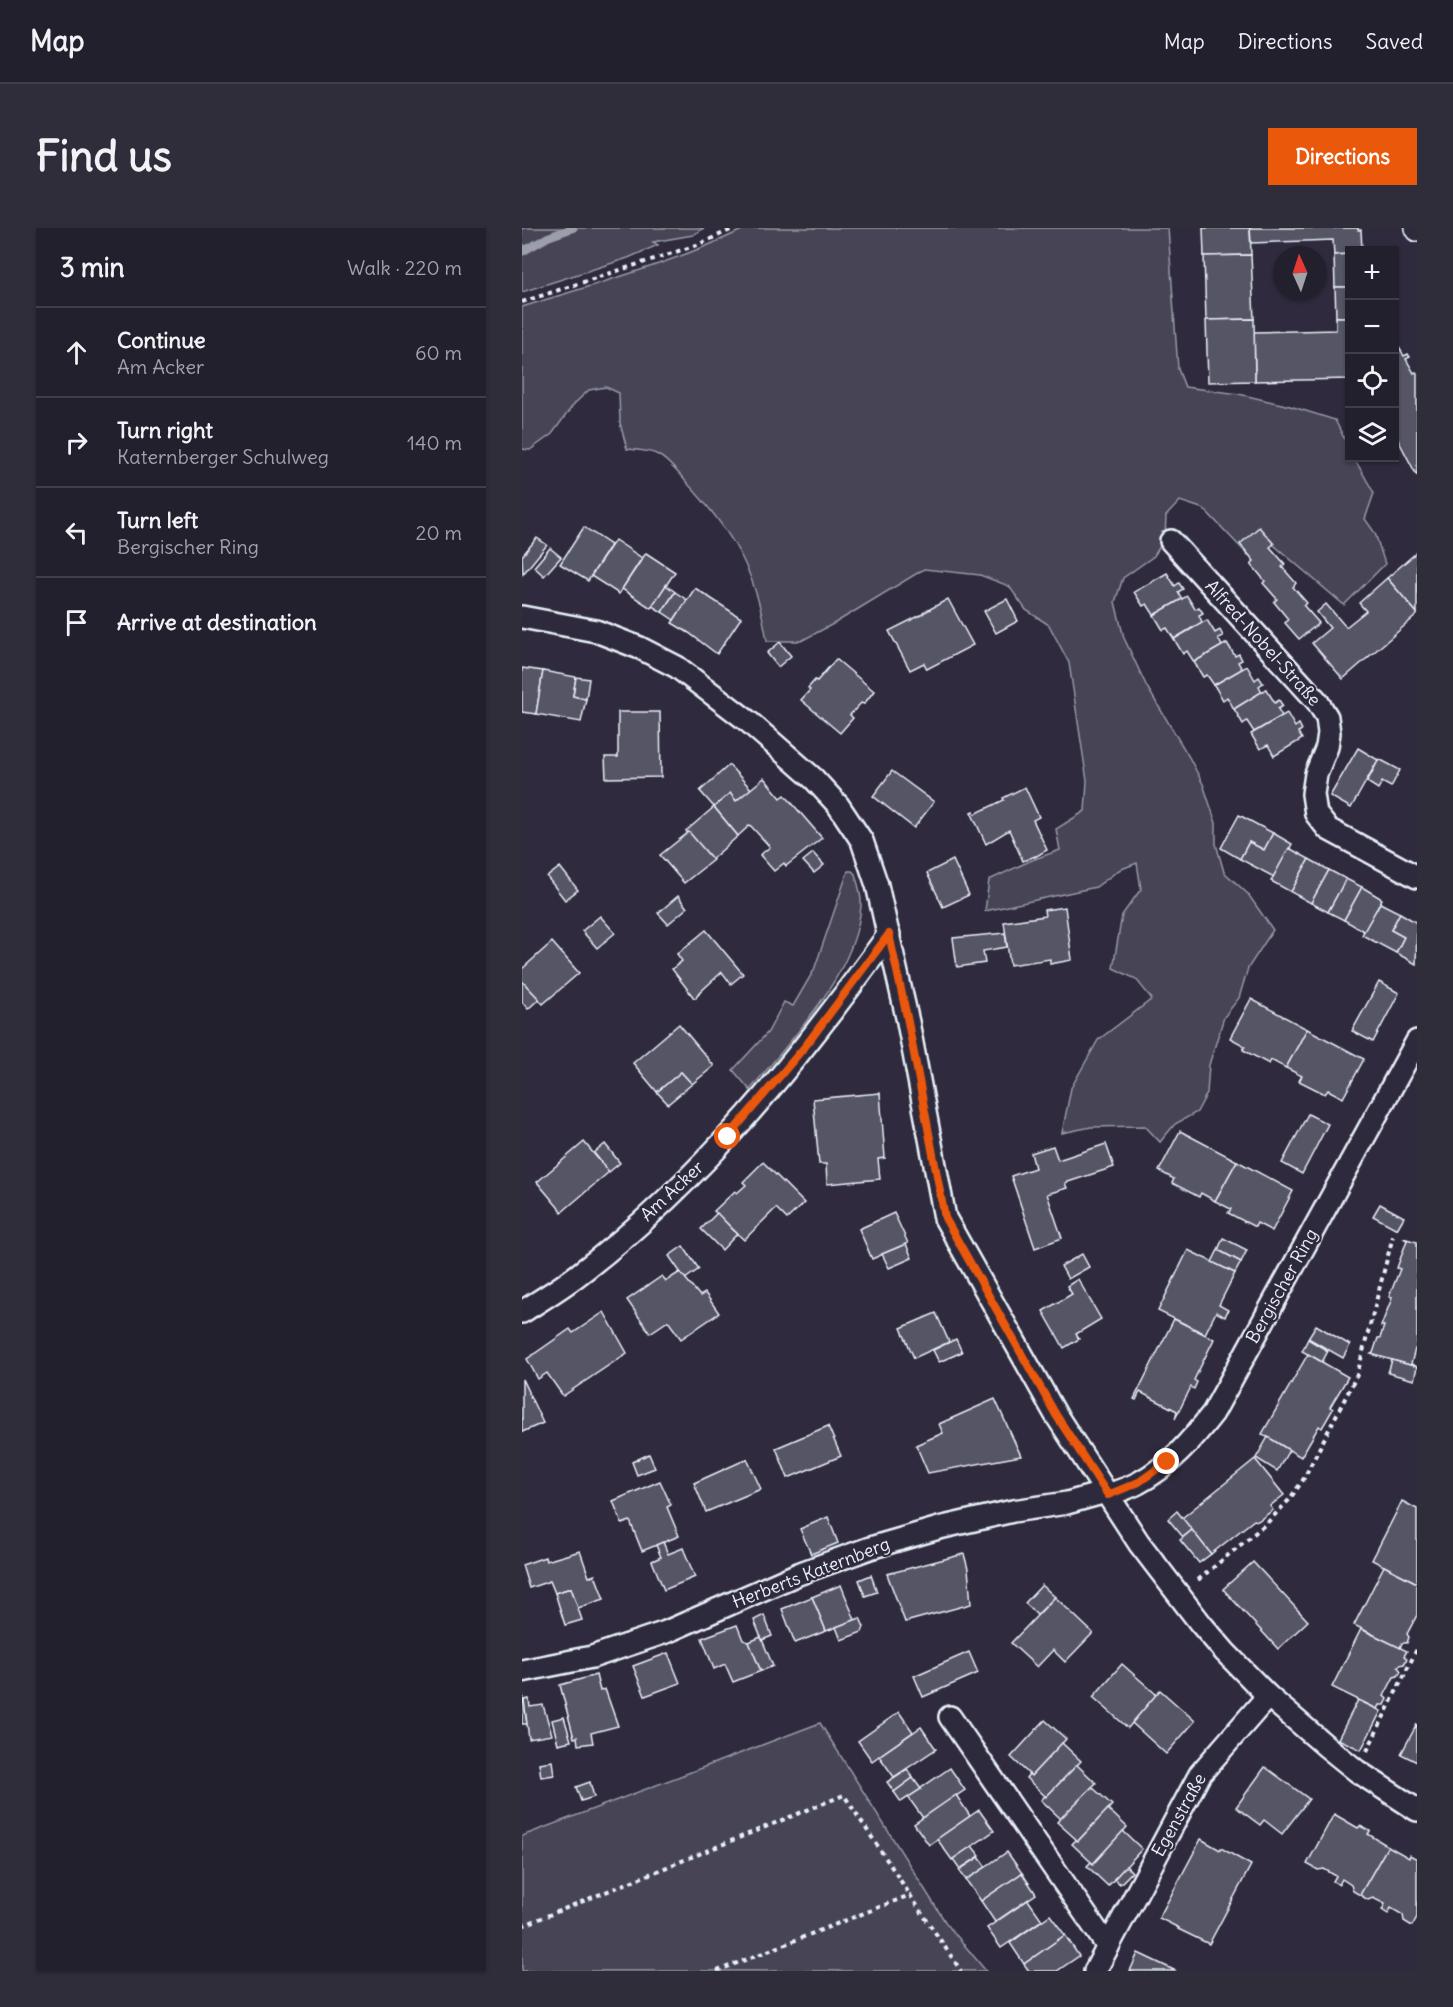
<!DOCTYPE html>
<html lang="en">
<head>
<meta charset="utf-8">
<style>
	body { margin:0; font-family:Delius,sans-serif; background:#2f2d3a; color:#f1f3f6 }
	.controls { position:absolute; right:18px; top:18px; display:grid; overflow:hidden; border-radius:0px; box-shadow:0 2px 4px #0004 }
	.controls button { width:54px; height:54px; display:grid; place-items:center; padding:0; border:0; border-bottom:2px solid #403e4a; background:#23202e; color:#f1f3f6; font:30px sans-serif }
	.compass { position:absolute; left:751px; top:18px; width:54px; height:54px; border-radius:50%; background:#23202e; box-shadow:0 2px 4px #0004; rotate:357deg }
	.stop { position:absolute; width:18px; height:18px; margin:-14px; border:4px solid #ea580c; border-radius:50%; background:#fff }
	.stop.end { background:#ea580c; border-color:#fff; box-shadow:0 2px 6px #0008 }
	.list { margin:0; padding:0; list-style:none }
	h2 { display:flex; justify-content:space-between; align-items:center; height:78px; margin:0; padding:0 24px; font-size:26px }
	h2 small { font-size:20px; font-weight:400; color:#a3a3aa }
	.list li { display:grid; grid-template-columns:39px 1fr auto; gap:18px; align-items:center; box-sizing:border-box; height:90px; padding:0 24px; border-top:2px solid #403e4a }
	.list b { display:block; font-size:22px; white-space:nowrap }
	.list p { margin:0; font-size:20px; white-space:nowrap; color:#a3a3aa }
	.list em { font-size:20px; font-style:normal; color:#a3a3aa }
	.icon { flex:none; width:33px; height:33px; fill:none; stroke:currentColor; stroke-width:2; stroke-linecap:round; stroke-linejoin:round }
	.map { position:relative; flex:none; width:895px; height:1743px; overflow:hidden; border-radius:0px }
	header { display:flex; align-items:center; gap:36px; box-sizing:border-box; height:84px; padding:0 30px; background:#23202e; border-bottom:2px solid #403e4a }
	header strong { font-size:28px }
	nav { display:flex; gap:33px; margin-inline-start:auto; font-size:21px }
	.intro { display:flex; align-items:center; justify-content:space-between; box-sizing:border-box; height:144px; padding:0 36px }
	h1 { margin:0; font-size:42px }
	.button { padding:15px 27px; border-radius:0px; background:#ea580c; color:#fff; font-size:21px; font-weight:700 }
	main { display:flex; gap:36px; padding:0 36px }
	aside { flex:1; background:#23202e; border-radius:0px; box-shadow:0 2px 4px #0004 }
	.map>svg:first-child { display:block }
	.green { fill:#464455; stroke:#979aa6; stroke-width:1.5 }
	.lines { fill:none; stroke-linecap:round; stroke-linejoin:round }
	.stream { stroke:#9c9fab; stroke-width:8 }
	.building { fill:#575565; stroke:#e8f1f8; stroke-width:1.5 }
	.minor-casing { stroke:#e8f1f8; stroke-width:26 }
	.path { stroke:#e8f1f8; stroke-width:4; stroke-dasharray:4.5 4.5; stroke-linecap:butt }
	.minor { stroke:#2f2a3d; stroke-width:21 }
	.route { stroke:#ea580c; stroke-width:8 }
	.labels { text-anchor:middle; stroke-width:4.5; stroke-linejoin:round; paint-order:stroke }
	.street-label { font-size:18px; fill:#e8f1f8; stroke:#2f2a3d }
</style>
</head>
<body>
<header>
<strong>Map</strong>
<nav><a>Map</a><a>Directions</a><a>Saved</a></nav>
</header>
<div class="intro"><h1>Find us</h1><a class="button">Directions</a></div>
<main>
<aside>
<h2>3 min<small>Walk · 220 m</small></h2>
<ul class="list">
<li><svg class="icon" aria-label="ahead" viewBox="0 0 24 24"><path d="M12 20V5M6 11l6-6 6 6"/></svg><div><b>Continue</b><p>Am Acker</p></div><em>60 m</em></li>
<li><svg class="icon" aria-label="right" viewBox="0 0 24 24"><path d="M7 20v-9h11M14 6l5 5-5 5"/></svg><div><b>Turn right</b><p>Katernberger Schulweg</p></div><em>140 m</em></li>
<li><svg class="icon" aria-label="left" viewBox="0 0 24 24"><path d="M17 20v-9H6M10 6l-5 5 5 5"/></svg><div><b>Turn left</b><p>Bergischer Ring</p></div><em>20 m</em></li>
<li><svg class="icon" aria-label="arrive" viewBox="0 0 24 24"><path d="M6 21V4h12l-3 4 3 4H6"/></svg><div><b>Arrive at destination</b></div></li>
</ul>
</aside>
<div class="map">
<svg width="895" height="1743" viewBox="0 0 895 1743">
	<rect width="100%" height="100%" fill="#2f2a3d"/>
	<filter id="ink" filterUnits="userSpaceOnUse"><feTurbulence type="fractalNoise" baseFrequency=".0167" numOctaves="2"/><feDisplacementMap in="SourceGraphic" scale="12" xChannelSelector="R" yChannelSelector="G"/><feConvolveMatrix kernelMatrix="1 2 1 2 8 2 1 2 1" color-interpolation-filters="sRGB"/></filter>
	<g filter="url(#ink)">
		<g class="green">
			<path d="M0,0H182L171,7L131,14L136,17L106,30L0,64V17L4,18L0,15Z"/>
			<path d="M224,0H646L656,141L663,159L717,166L768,178L813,192L827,220L828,230H832L852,265L843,291L853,305L863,336L822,377L747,313L726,327L682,281L658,273L644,288L643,310L632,328L601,350L593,374L602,410L625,459L667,529L681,556L694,595V616L702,644L726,666L751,702L726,740L717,770L702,789L687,837L685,865L675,884L653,896L638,914L623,898L569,899L540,905L549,860L576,812L630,771L614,751L591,740L600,687L619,661L615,635L597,642L574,659L463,683L467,652L510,632L538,622L534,601L563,583L565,553L547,435L527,397L504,382L487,358L458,347L402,341L313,395L279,413H245C234,344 213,307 166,256C159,248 145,231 136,227C128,222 114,222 105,221L98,195L97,165L84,159L67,162L52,176L30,206L8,222L0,221V79C73,56 156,34 224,0Z"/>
			<path d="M326,643H330L333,646C336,656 340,667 339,678C334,746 269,811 228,862L211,842L246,804L262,774L271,778L292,742Z"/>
			<path d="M298,1495L424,1695L464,1743H0V1608Z"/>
		</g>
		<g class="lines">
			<path class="stream" d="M0,24L26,9L51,0"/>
		</g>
		<g class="building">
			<path d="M681,0H728L729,27L682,28Z"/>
			<path d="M728,0H836V2H839L840,22H828V26L812,27L811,12L729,15Z"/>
			<path d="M828,26V59H813L812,27Z"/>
			<path d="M729,27L732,91L684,92L682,28Z"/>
			<path d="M813,59H828V89H814Z"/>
			<path d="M814,89H828V151L733,153L732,104L814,102Z"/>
			<path d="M732,91L733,153L686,154L684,92Z"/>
			<path d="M872,110L882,128L886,126L888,129L884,131L892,145L894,144L895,145V248L872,204Z"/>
			<path d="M62,299L89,317L66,353L38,336Z"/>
			<path d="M737,299L752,316L748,319L763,336L760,339L774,355L771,359L785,375L782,378L797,395L777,411L763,395L766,391L752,374L755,371L741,355L743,353L729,336L732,333L718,316Z"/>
			<path d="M15,310L25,317L1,346L0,328Z"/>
			<path d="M93,312L120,330L97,366L69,348Z"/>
			<path d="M28,320L39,329L22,348L12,339Z"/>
			<path d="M124,325L153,344L129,380L100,361Z"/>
			<path d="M894,325L895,326V385L865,350Z"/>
			<path d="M645,345L653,358L657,355L661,361L656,364L660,371L632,387L625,376L621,378L612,364Z"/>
			<path d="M865,350L895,385V387L821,451L790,415L808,400L795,384L804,376L824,399L844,383L837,375Z"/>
			<path d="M144,357L153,364L140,384L130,378Z"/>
			<path d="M173,360L219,390L195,426L167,405L150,395Z"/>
			<path d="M153,364L165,372L152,392L140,384Z"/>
			<path d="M665,368L673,381L677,379L681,385L677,387L680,394L652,411L645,400L641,402L632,387Z"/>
			<path d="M426,371L451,417L405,441L402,435L388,442L367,403L401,386V385Z"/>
			<path d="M485,371L496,393L474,405L462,383Z"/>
			<path d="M685,392L693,405L698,402L701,408L696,410L700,418L672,434L665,423L661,426L652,411Z"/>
			<path d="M258,414L269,428L256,439L245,425Z"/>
			<path d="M705,415L713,428L717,426L720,432L716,434L720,441L692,457L685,447L681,449L672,434Z"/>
			<path d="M314,431L352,463L342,476L339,475L328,487L331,490L318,505L279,472L288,462L286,460L293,452L295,453Z"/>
			<path d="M725,438L733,452L737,449L741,455L737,458L740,464L712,481L705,469L701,472L692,457Z"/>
			<path d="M0,440L21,443L14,486L0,484Z"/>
			<path d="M21,443L54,449L51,468L64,471L59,494L14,486Z"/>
			<path d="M54,449L67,451L64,471L51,468Z"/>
			<path d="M744,461L753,475L757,472L761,478L756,481L760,488L732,504L725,493L721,496L712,481Z"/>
			<path d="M96,484H138L139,549L84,550L83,529H96Z"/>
			<path d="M765,485L773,499L777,496L780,502L776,504L780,511L752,528L746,517L738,521L729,506Z"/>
			<path d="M836,520L856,532L829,580L808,568Z"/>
			<path d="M857,531L878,542L869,559L860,554L856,561L845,554Z"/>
			<path d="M207,537L229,561L214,573L208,565L192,579L178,563Z"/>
			<path d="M370,543L412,574L392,600L351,568Z"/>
			<path d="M242,550L259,570L263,567L300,610L264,638L262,635L252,643L238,627L248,619L228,597L216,608L192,579L208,565L214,573Z"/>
			<path d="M503,559L517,589L511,592L525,622L513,629V628L501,633L487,602L464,616L449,584L452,583L453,586L482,572L481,570Z"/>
			<path d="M192,579L216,608L190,631L164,603Z"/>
			<path d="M717,587L751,605L742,622L727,614L718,631L699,620Z"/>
			<path d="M167,604L191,632L162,655L138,627Z"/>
			<path d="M751,605L770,616L752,649L718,631L727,614L742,622Z"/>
			<path d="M767,620L787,631L769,664L749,653Z"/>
			<path d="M291,625L302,637L292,645L281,633Z"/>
			<path d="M787,631L807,642L789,675L769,664Z"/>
			<path d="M431,632L447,667L421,679L405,645Z"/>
			<path d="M38,639L56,662L43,672L25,649Z"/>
			<path d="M807,642L824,651L806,684L789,675Z"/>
			<path d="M824,651L840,659L822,692L806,684Z"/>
			<path d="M840,659L860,671L843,704L822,692Z"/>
			<path d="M156,668L165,680L146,696L136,685Z"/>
			<path d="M858,675L878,685L869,702L882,709L874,725L840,707Z"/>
			<path d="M543,679L550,732L528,736V731L488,737L482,694L523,688L522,682Z"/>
			<path d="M878,685L895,695L894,736L874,725L882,709L869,702Z"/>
			<path d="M78,688L93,705L75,720L60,703Z"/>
			<path d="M184,702L221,746L209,756L200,744L175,767L174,770H172L150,741L160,733L155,726Z"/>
			<path d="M483,705L485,719L461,723L463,735L435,739L431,710Z"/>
			<path d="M30,714L57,745L21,776L0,753V741Z"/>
			<path d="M0,753L17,771L6,781L0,774Z"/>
			<path d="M857,754L877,765L851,814L830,803Z"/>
			<path d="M729,771L785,801L764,840L749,832L747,836L721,822L723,818L708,810Z"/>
			<path d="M157,796L192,838L170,856L159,844L135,864L111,835Z"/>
			<path d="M785,801L842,831L821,870L806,862L803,866L777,853L780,848L764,840Z"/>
			<path d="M159,844L170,856L146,876L135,864Z"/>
			<path d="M358,865L363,930L356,931L358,951L305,956L304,936H297L291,871Z"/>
			<path d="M786,886L806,896L780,946L760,935Z"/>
			<path d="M658,903L715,933L693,973L679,965L677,969L650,955L652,951L637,943Z"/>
			<path d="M62,914L87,944L40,984L15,954Z"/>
			<path d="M83,916L98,935L87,944L72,925Z"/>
			<path d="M584,916L592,939L543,955L545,960L525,966L540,1010L513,1020L489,948L513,940L509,925L531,918L536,932Z"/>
			<path d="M715,933L771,963L750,1003L735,995L733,999L706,985L709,981L693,973Z"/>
			<path d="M241,934L282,975L265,991L254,980L222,1012L192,983L213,963L215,965L224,957L221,954Z"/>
			<path d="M858,976L882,989L875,1001L851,988Z"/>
			<path d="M195,985L215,1006L200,1022L179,1001Z"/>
			<path d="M372,985L386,1015L350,1031L337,1001Z"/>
			<path d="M701,1010L725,1022L719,1034L696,1022Z"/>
			<path d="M881,1010L895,1014V1122L893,1121L889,1136L895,1139L849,1126L851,1125L856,1110H858L862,1098H859L870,1070L867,1069L878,1041L875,1040L885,1012Z"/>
			<path d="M384,1016L390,1030L367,1040L360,1026Z"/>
			<path d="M161,1018L177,1041L163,1051L147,1028Z"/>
			<path d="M666,1022L713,1045L697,1077L706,1082L703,1089L694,1084L683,1106L636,1083Z"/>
			<path d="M696,1022L719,1034L713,1045L690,1034Z"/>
			<path d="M560,1026L567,1039L546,1051L539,1038Z"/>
			<path d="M158,1044L178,1068L183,1065L197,1085L159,1111L146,1093L128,1105L105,1072L140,1048L144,1053Z"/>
			<path d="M556,1051L579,1091L554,1106L557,1111L542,1120L521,1083L550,1066L545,1058Z"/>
			<path d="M82,1084L105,1125L41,1168L25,1145L16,1151L5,1131L48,1101L51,1105Z"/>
			<path d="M414,1085L427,1114L392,1130L379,1100Z"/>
			<path d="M652,1091L692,1111L672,1152L675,1154L672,1161L669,1159L653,1191L655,1183L618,1164L614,1172L612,1171Z"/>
			<path d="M794,1097L828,1117L821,1130L786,1110Z"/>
			<path d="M434,1111L440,1124L417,1134L411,1122Z"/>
			<path d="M786,1111L806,1123L800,1134L780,1123Z"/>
			<path d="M786,1126L826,1149L808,1179L811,1181L800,1200L797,1198L779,1229L740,1206Z"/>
			<path d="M870,1132L895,1139L892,1152L866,1145Z"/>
			<path d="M0,1151L21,1195L0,1204Z"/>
			<path d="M473,1171L499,1228L406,1245L394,1217L421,1205L417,1196Z"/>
			<path d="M306,1198L319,1228L266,1250L254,1220Z"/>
			<path d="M746,1209L767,1222L755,1243L734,1230Z"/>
			<path d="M127,1226L133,1240L115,1247L110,1234Z"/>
			<path d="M225,1231L239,1261L184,1284L172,1255Z"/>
			<path d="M733,1231L762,1267L748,1278L751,1282L736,1293L732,1292L689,1326L660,1290Z"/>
			<path d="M138,1253L149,1277L145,1279L157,1308L120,1323L108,1293L100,1296L91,1273Z"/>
			<path d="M880,1273L895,1281V1355L850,1332Z"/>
			<path d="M655,1283L670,1302L661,1309L646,1291Z"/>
			<path d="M306,1289L316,1315L289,1326L278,1301Z"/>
			<path d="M670,1302L689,1326L677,1335L658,1312Z"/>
			<path d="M141,1314L146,1326L161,1320L173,1349L142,1362L130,1333L139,1329L134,1317Z"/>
			<path d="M58,1323L67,1349L73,1347L82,1371L56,1380L49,1360L33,1365L28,1353L7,1360L0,1337L23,1329L24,1333Z"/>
			<path d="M442,1326L446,1341L449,1376L383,1394L365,1346Z"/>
			<path d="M731,1334L786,1393L756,1421L701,1361Z"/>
			<path d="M862,1338L895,1355V1387L885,1406L887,1409L885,1415H880L878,1420L832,1397Z"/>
			<path d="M349,1347L355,1364L343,1368L337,1352Z"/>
			<path d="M319,1357L333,1392L304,1403L290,1369Z"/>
			<path d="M520,1357L533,1369L515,1387L503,1375Z"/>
			<path d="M49,1360L60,1392L43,1397L33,1365Z"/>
			<path d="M290,1369L304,1403L273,1415L260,1381Z"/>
			<path d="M533,1369L571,1405L543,1434L531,1422L515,1439L489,1415Z"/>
			<path d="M242,1387L250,1408L240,1412L232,1392Z"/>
			<path d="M338,1390L342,1399L340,1404L319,1412L314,1399Z"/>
			<path d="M215,1397L221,1412L227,1414L239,1443L211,1454L203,1436L192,1441L180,1410Z"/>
			<path d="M839,1401L885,1423L882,1428L885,1431L882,1436L878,1437L876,1439L879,1443L876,1448L872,1449L862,1468L865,1471L862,1477H857L855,1481L810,1459Z"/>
			<path d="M239,1409L251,1438L239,1443L227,1414Z"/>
			<path d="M447,1424L456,1445L401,1469L392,1448Z"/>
			<path d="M146,1425L158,1455L123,1468L111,1438Z"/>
			<path d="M600,1436L635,1467L606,1500L571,1469Z"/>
			<path d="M74,1447L78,1463L83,1461L96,1498L69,1505L71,1515L56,1517L55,1509L52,1510L38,1457Z"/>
			<path d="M638,1462L673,1493L644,1526L610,1495Z"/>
			<path d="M0,1463L5,1496H0Z"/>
			<path d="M7,1471L8,1479L21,1477L30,1507L7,1511L2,1472Z"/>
			<path d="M836,1472L859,1483L839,1522L816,1511Z"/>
			<path d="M377,1484L391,1504L350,1533L336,1513Z"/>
			<path d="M42,1489L49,1513L36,1516L30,1492Z"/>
			<path d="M523,1492L544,1511L509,1548L489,1529Z"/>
			<path d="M895,1496V1534L879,1526Z"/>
			<path d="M399,1499L414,1521L372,1549L357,1528Z"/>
			<path d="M540,1515L559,1533L524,1569L504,1550L507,1546L509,1548Z"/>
			<path d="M30,1533L32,1547L19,1549L17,1535Z"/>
			<path d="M555,1537L574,1555L539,1591L519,1572L523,1568L524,1569Z"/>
			<path d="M743,1539L787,1571L760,1606L742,1592L738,1597L714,1579Z"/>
			<path d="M428,1540L443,1562L401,1590L386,1569Z"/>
			<path d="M385,1541L391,1550L372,1564L365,1554Z"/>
			<path d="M391,1550L399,1561L379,1574L372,1564Z"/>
			<path d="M68,1554L72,1569L59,1573L54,1559Z"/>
			<path d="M570,1559L590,1577L556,1613L535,1594Z"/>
			<path d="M434,1567L448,1588L407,1617L392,1596Z"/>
			<path d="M586,1581L605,1599L571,1636L550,1616L554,1612L556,1613Z"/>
			<path d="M457,1582L472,1603L430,1632L415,1611Z"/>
			<path d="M812,1586L836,1600L838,1598L848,1603L846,1606L866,1618L838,1667L831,1663L829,1657L820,1651L817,1657L811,1653L814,1648L802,1641L796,1642L785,1636Z"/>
			<path d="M601,1603L620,1621L586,1658L565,1638L569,1634L571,1636Z"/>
			<path d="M679,1611L698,1622L699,1620L729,1637L687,1716L656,1701L657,1700L637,1690Z"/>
			<path d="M450,1618L458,1628L438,1641L431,1631Z"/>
			<path d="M866,1618L887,1630L888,1627L895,1631V1689L890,1698L882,1693L881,1687L869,1680L866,1686L860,1682L863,1676L851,1670L846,1672L838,1667Z"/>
			<path d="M485,1624L500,1645L459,1673L444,1652Z"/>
			<path d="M457,1629L464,1639L444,1652L437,1642Z"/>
			<path d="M604,1638L610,1644L598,1656L592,1651Z"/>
			<path d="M500,1645L514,1666L473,1694L459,1673Z"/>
			<path d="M506,1672L520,1692L479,1720L465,1700Z"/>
			<path d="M528,1687L543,1707L502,1736L488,1715Z"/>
			<path d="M543,1707L557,1728L535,1743H507L502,1736Z"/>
			<path d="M616,1725L654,1743H608Z"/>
		</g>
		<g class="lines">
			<defs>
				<g id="minor">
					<path d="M894,0L895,2"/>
					<path d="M649,313L795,473L805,489L807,505L805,519L794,546L791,566L794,586L806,601L895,649"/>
					<path d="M0,389L74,403L118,420L155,439L227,494L292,551L316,577L340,613L355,657L386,794L423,990L534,1187L617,1315L679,1396L703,1424L746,1468L804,1518L835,1543L895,1582"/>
					<path d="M0,1084C19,1072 39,1060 57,1046C180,953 277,831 367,706"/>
					<path d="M586,1267C596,1263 607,1260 616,1255C647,1239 670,1212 691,1185L895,813"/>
					<path d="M0,1443L70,1429L144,1404L276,1346L348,1320L417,1300L491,1283L545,1275L584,1264"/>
					<path d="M428,1489L586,1719"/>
					<path d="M573,1743L678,1546L746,1468"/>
				</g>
			</defs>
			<use href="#minor" class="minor-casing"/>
			<g class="path">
				<path d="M0,74L175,17L213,0"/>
				<path d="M676,1352L745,1295L767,1272L781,1252L835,1147L871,1008"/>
				<path d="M845,1523L895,1421"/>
				<path d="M0,1698L322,1567L388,1667"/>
				<path d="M195,1743L388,1667L439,1743"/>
			</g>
			<use href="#minor" class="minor"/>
		</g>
	</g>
	<g class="lines" filter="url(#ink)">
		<path class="route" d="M206,909L285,816L367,706L386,794L423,990L534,1187L586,1267L617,1254L645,1234"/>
	</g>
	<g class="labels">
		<g class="street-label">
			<text transform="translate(741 415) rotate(48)" y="6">Alfred-Nobel-Straße</text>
			<text transform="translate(150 963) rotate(-43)" y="6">Am Acker</text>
			<text transform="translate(760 1058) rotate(-61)" y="6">Bergischer Ring</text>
			<text transform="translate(289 1345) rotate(-21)" y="6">Herberts Katernberg</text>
			<text transform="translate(657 1587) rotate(-61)" y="6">Egenstraße</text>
		</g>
	</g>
</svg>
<div class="controls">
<button>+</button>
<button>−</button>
<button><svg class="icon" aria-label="locate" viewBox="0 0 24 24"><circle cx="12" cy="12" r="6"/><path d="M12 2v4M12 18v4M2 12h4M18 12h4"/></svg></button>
<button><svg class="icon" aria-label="layers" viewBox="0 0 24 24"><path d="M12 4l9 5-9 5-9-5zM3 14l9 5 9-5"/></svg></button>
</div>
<svg class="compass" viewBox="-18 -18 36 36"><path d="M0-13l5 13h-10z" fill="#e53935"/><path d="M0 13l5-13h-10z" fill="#a3a3aa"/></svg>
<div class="stop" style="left:206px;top:909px"></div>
<div class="stop end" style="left:645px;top:1234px"></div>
</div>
</main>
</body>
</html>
